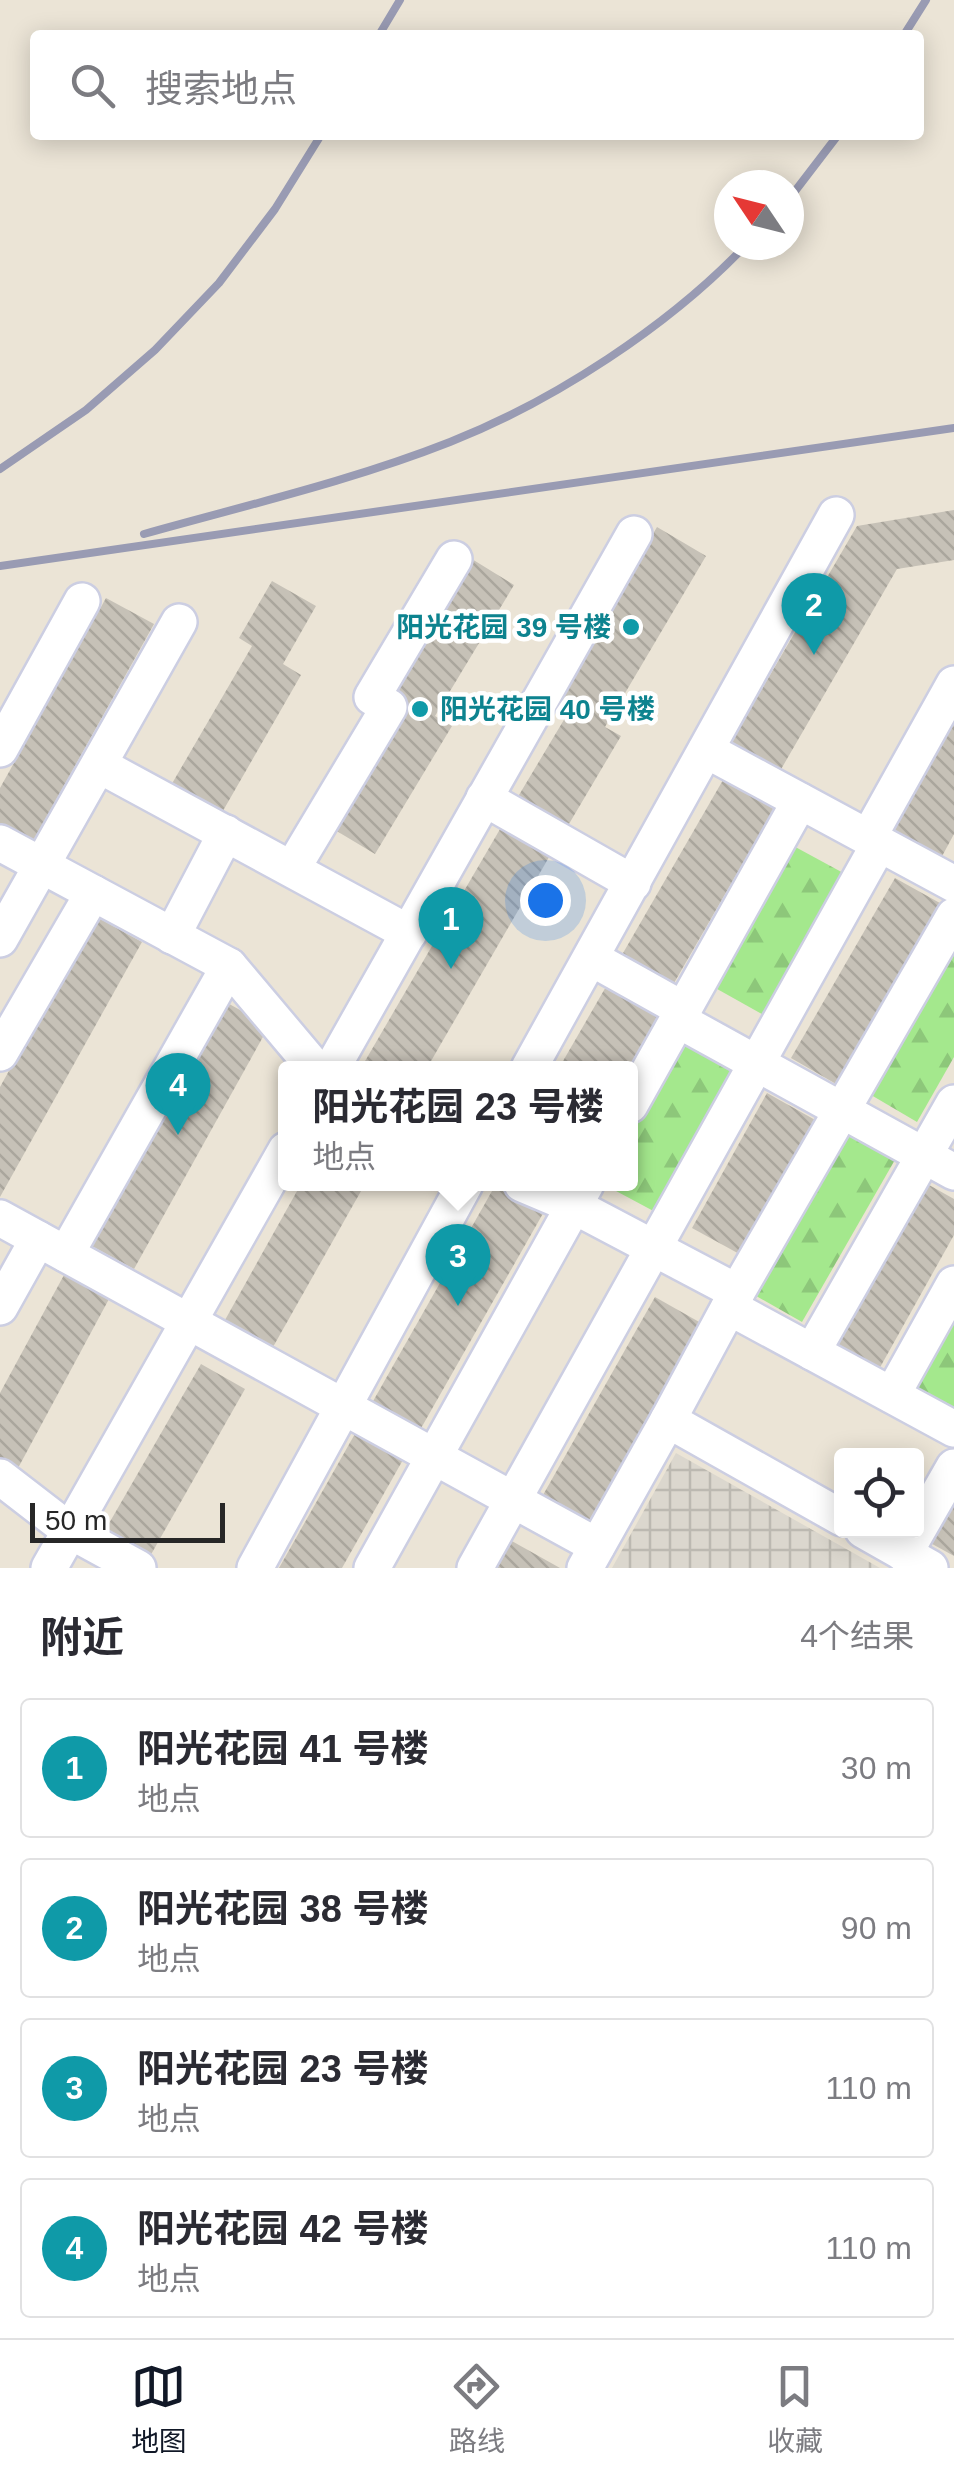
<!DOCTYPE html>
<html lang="zh">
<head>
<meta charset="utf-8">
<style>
	body { margin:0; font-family:Helvetica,"Noto Sans SC",sans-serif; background:#f7f7f7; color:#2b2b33 }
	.controls { position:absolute; right:30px; bottom:30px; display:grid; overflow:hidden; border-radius:10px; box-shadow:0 5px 25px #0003 }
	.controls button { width:90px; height:90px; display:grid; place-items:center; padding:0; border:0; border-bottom:2px solid #e1e1e2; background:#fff; color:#2b2b33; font:50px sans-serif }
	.compass { position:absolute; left:714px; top:170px; width:90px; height:90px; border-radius:50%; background:#fff; box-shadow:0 5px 25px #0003; rotate:305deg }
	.scale { position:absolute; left:30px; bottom:25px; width:195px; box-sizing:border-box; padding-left:10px; border:5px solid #272727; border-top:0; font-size:28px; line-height:35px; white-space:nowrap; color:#272727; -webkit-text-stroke:8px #fff; paint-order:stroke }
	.you { position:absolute; left:545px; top:900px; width:35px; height:35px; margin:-25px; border:8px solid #fff; border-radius:50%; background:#1a73e8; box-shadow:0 0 0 15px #1a73e833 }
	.badge { display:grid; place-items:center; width:65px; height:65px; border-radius:50%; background:#111827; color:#fff; font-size:32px; font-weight:700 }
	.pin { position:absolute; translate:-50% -82px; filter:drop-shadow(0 2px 5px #0008) }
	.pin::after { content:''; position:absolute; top:52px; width:35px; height:30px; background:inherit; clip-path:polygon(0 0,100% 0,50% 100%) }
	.popup { position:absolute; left:278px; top:1061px; width:360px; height:130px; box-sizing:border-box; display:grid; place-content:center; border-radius:10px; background:#fff; filter:drop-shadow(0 2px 8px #0005); font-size:32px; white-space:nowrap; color:#7c7c81 }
	.popup b { font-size:38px; color:#2b2b33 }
	.popup::after { content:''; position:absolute; left:50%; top:100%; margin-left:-20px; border:20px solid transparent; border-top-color:#fff }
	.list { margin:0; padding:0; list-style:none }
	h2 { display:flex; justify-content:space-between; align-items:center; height:130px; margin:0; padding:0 40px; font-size:42px }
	h2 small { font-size:32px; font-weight:400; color:#7c7c81 }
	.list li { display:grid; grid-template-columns:65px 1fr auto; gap:30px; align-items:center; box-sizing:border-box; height:140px; margin:0 20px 20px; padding:0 20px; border:2px solid #e1e1e2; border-radius:10px }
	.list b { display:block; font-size:38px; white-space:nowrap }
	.list p { margin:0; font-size:32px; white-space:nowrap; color:#7c7c81 }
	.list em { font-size:32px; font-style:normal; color:#7c7c81 }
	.icon { flex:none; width:55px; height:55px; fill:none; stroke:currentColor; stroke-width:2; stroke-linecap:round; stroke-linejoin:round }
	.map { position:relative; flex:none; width:954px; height:1568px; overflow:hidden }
	.search { position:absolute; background:#fff; box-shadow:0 5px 25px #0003; left:30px; right:30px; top:30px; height:110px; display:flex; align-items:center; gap:25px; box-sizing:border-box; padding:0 35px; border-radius:10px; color:#7c7c81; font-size:38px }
	.sheet { height:770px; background:#fff }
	nav { display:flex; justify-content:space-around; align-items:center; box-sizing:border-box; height:140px; border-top:2px solid #e1e1e2; background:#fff; font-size:28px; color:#7c7c81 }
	nav a { display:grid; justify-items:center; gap:5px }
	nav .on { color:#111827 }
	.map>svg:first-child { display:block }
	.forest { fill:url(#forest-firs) }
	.plaza { fill:url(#plaza-grid) }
	.building { fill:url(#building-back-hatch) }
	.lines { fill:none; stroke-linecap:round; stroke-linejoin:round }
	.minor-casing { stroke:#cccee2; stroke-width:40 }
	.minor { stroke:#fff; stroke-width:35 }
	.rail { stroke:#999bb3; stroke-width:8 }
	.culture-dot { fill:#0f9aa8; stroke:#fff; stroke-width:4 }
	.labels { text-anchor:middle; stroke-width:9; stroke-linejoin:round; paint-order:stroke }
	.culture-label { font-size:28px; font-weight:bold; fill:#0d838f; stroke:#fff; text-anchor:end }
</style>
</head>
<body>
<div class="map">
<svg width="954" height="1568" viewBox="0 0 954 1568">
	<defs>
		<pattern id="forest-firs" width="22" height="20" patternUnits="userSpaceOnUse" patternTransform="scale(2.5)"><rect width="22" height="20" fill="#a4e88d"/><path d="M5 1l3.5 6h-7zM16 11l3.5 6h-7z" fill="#8dc77a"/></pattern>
		<pattern id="plaza-grid" width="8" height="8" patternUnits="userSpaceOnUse" patternTransform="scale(2.5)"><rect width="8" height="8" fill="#dbd7ce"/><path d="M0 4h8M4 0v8" fill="none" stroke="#bcb9b1"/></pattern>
		<pattern id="building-back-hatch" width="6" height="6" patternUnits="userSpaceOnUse" patternTransform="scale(2.5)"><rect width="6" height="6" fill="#c6c1b7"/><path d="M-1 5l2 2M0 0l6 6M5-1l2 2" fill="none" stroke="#aaa69d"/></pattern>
	</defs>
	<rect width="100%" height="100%" fill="#ebe4d6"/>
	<g class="forest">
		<path d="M788,843L847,875L769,1018L710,985Z"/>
		<path d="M954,938V1057L917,1122L866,1092Z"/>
		<path d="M679,1040L737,1072L659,1214L603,1184H630L631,1127Z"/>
		<path d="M844,1129L896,1158L802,1322L751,1293Z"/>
		<path d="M954,1310V1409L911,1385Z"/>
	</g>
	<path class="plaza" d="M676,1453L880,1568H612Z"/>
	<g class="building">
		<path d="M954,510V560L897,569L780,771L731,742L857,526Z"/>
		<path d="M657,527L706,556L605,727L621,736L566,829L516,800L571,708L556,699Z"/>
		<path d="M467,556L514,585L435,716L452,726L375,854L330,827L406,701L387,690Z"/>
		<path d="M272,581L316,606L283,664L301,675L220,816L170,787L252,646L239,638Z"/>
		<path d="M106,598L154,624L31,845L0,827V788Z"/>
		<path d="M954,712V834L940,860L889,832Z"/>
		<path d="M723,780L774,809L670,990L619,960Z"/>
		<path d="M503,824L552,852L427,1068H361Z"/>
		<path d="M895,878L947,907L843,1088L791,1058Z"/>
		<path d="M95,916L142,942L0,1197V1087Z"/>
		<path d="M611,978L663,1008L628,1068H559Z"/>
		<path d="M222,1000L269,1026L134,1269L88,1244Z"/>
		<path d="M767,1093L817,1121L743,1256L692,1228Z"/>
		<path d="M922,1181L954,1199V1235L878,1371L830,1345Z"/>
		<path d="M301,1184H365L273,1347L225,1320Z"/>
		<path d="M496,1184L545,1210L420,1430L372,1403Z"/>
		<path d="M64,1275L109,1299L17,1470L0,1460V1393Z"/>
		<path d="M655,1297L701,1323L589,1521L543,1495Z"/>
		<path d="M201,1364L245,1389L149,1558L104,1532Z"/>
		<path d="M356,1432L404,1458L342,1568H279Z"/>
		<path d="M954,1489V1556L925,1540Z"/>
		<path d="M510,1540L560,1568H494Z"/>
	</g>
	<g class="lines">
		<defs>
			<g id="minor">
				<path d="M0,749L82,601"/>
				<path d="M706,750L954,884"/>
				<path d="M99,765L409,933"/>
				<path d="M484,798L633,883"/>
				<path d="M868,838L954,684"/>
				<path d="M0,843L229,966L315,1068"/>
				<path d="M292,869L389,707L372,697L454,559"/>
				<path d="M172,936L226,833"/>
				<path d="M0,939L179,622"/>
				<path d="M591,958L684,1010"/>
				<path d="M678,1020L954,1172"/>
				<path d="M0,1053L93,893"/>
				<path d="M332,1068L634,534"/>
				<path d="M529,1068L836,515"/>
				<path d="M630,1105L800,801"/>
				<path d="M522,1184L574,1206L737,1292L668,1420"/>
				<path d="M0,1218L597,1546"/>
				<path d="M66,1254L229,966"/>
				<path d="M737,1292L954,916"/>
				<path d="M0,1307L38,1239"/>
				<path d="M729,1307L954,1429"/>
				<path d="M812,1352L954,1103"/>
				<path d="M892,1395L954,1284"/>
				<path d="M0,1477L70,1531L138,1568"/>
				<path d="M863,1530L930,1568"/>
				<path d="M904,1554L954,1467"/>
				<path d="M49,1568L286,1150"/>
				<path d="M255,1568L465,1184"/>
				<path d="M372,1568L586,1184"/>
				<path d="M475,1568L879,844"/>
				<path d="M585,1568L668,1420L842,1518"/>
			</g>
		</defs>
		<use href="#minor" class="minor-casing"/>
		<use href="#minor" class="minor"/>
		<g class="rail">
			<path d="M379,35L400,0"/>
			<path d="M904,35L926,0"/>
			<path d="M789,199L838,135"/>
			<path d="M0,469L86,410L155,350L219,283L275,209L321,135"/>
			<path d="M144,534C247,505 351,481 450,442C554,401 669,326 746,245"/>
			<path d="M0,566L954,428"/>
		</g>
	</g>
	<g class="culture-dot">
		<circle cx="631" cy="627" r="10"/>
		<circle cx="420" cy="709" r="10"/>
	</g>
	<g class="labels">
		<g class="culture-label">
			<text x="611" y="637">阳光花园 39 号楼</text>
			<text x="440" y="719" text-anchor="start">阳光花园 40 号楼</text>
		</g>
	</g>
</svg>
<div class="controls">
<button><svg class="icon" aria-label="locate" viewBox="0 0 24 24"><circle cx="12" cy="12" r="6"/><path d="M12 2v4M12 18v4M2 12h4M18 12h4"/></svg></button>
</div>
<svg class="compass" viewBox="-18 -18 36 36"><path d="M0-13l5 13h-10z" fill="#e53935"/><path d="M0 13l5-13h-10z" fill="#7c7c81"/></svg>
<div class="scale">50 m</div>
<div class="you"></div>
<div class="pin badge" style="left:451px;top:969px;background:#0f9aa8">1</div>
<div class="pin badge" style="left:814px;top:655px;background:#0f9aa8">2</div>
<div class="pin badge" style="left:458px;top:1306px;background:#0f9aa8">3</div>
<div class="popup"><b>阳光花园 23 号楼</b>地点</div>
<div class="pin badge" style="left:178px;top:1135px;background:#0f9aa8">4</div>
<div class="search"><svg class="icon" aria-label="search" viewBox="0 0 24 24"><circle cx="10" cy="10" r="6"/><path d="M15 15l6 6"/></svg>搜索地点</div>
</div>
<section class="sheet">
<h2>附近<small>4个结果</small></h2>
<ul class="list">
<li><span class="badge" style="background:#0f9aa8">1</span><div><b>阳光花园 41 号楼</b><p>地点</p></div><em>30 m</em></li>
<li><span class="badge" style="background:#0f9aa8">2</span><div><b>阳光花园 38 号楼</b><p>地点</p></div><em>90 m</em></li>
<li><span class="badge" style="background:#0f9aa8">3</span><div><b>阳光花园 23 号楼</b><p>地点</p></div><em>110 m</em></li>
<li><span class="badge" style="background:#0f9aa8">4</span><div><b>阳光花园 42 号楼</b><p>地点</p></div><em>110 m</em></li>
</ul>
</section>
<nav>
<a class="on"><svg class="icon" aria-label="map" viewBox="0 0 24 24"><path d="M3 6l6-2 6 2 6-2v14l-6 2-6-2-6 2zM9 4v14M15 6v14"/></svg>地图</a>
<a><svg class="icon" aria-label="directions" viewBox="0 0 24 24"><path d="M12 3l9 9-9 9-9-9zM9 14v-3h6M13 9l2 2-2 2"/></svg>路线</a>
<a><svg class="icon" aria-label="saved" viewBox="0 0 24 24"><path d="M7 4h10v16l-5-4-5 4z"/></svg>收藏</a>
</nav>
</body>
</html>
